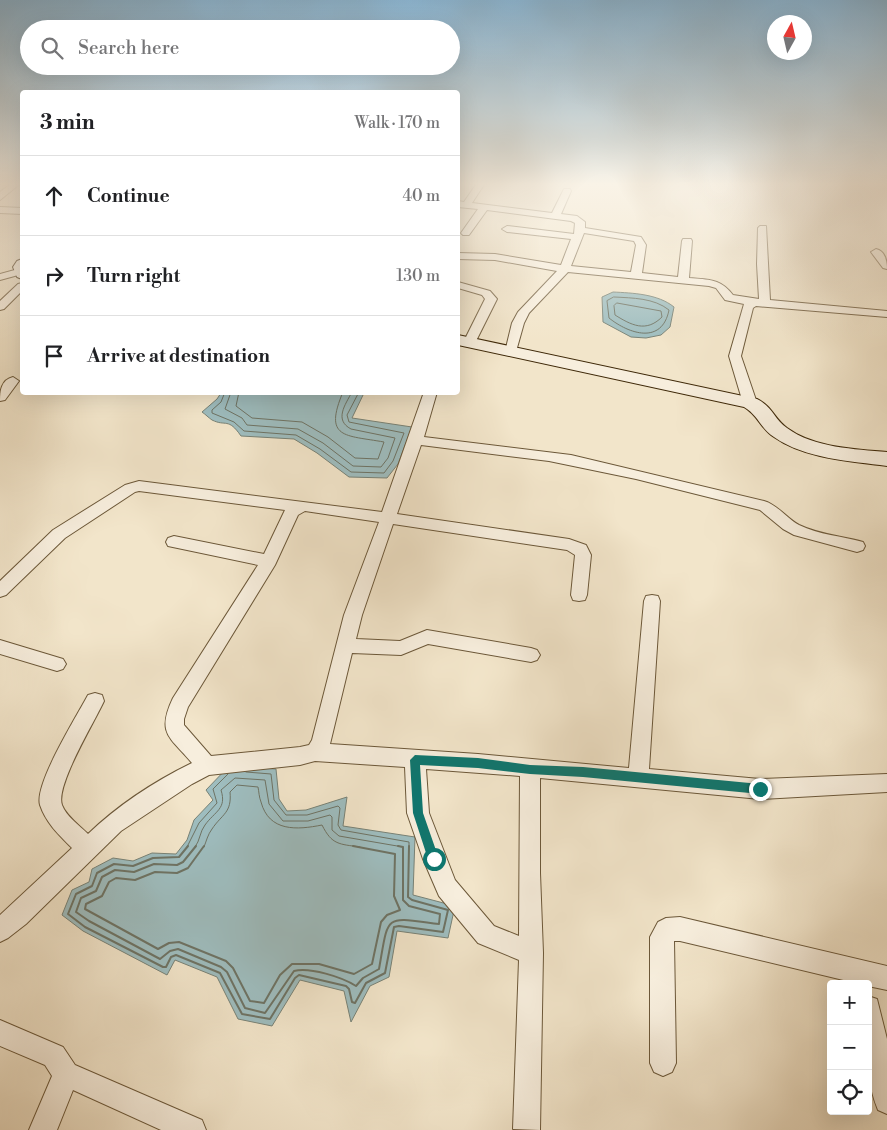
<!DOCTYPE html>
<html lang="en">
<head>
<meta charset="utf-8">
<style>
	body { margin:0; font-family:"Libre Bodoni",serif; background:#f2f2f2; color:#202124 }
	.controls { position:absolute; right:15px; bottom:15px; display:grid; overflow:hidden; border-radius:5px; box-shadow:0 5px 20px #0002 }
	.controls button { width:45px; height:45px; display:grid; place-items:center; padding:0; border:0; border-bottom:1px solid #e0e0e0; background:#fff; color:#202124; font:25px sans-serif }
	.compass { position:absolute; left:767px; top:15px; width:45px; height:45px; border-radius:50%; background:#fff; box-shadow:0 5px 20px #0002; rotate:8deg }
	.stop { position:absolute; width:15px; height:15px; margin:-11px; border:4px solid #0f766e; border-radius:50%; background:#fff }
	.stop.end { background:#0f766e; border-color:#fff; box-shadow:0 1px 5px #0008 }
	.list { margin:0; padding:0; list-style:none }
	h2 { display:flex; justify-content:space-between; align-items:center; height:65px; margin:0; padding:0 20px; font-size:21px }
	h2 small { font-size:16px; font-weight:400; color:#757577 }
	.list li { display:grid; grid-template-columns:32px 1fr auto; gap:15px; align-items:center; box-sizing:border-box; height:80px; padding:0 20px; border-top:1px solid #e0e0e0 }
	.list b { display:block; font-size:19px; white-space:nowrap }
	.list em { font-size:16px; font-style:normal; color:#757577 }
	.icon { flex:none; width:28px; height:28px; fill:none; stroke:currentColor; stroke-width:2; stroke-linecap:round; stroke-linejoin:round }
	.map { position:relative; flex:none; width:887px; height:1130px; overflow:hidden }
	.search { position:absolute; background:#fff; box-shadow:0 5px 20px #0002; left:20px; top:20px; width:440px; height:55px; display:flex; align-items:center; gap:12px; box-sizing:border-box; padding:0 18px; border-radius:28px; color:#757577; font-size:19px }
	.panel { position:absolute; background:#fff; box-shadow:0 5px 20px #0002; left:20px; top:90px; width:440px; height:305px; border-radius:5px }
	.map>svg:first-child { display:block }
	.water { fill:#9ebdbf; stroke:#788276 }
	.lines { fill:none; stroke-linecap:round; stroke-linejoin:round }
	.shore-far1 { stroke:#6e7364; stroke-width:1 }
	.shore { stroke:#6e7364; stroke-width:2 }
	.street-casing { stroke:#6c5839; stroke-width:2 }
	.secondary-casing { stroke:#3f2909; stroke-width:2 }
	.street { fill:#f7eedd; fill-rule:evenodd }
	.secondary { fill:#f7eedd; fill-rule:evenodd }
	.route { fill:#0f766e }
</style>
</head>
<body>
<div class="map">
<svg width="887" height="1130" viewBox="0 0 887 1130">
	<rect width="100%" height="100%" fill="#f2e5ca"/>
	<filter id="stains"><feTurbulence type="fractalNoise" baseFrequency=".004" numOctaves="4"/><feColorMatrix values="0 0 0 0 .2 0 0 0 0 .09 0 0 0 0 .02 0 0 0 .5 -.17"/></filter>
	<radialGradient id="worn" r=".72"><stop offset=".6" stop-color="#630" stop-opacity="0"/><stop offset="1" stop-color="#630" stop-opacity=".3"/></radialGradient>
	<g class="water">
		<path d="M613,292C633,293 658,294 674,307L670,327L661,335L646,338L631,337L603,322L602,297Z"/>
		<path d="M221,393H364L352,418L412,427L398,464L387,478L349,477L317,453L294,439L241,436C228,417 226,427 212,420C209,418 205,414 202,412L217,399Z"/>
		<path d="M229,766L276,769L279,799L287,811L306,810L347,797L343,826L415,837L413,895L455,906L448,938L397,931L389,977L370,986L351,1022L344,991L300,980L272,1026L238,1019L217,977L175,960L167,975L83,931L62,915L72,890L89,882L92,869L113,858L133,861L152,853L176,854L187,840L194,820L213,800L206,790Z"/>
	</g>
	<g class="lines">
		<g class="shore-far1">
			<path d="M614,297C633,298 654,298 669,310C662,345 629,334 609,318L607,301Z"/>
			<path d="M617,303L661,311L662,317C646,333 631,325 615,315L614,306Z"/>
			<path d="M225,392L221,402L212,410V413L234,422L244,431L296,435L320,449L351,472L384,473L393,461L404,433L349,422L347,415L359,392"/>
			<path d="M231,392L225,409L242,418L247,425L298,429L323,443L353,466L381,467L388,458L395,438L351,429C334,420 345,405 352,392"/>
			<path d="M239,392L236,406L252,418L302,422L328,437L355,458L378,459L384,442C345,435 323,439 343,392"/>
			<path d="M246,772L271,774L274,800L286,815H307L338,806L340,808L338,825L341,830L409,842V847"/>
			<path d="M187,847L199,823L217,803L213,789L228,774"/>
			<path d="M195,847C200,841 200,831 205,825C215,811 227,809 221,790L235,778L265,780L269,804L283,821H308L330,815L332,817V830L339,836L403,847"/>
			<path d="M204,847C206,842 208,834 212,829C222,814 232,813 230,792L237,785L258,787C259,792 259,797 261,802C269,832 297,830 322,825C332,845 339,844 360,847"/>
		</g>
		<g class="shore">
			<path d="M188,846L179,857L153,858L133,866L114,864L97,873L92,886L76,894L68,914L85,927L163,967H166L171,957L176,955L220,973L242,1014L270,1019L295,978L299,975L346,986L349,989L352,1002L355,1003L366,983L385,973L394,927L399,926L443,932L448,910L412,900L408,897L409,846"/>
			<path d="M196,846L183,862L177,865L154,864L134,872L115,870L102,877L96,891L81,898L76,912L89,921L160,959L170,951L178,949L221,967L227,972L245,1008L265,1013L294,971C310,967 342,977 356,986L363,978L379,969C389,913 383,917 439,924L440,914L409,906L403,900V847L398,846"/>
			<path d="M204,846L188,868L177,873L155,872L135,880L116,878L109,882L102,896L86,904L85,909L158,949L169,943L179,942L226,961L233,968L250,1001L264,1003L280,975L292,964H319L354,974L372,964L381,922L387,915L400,910L394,896L395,854L353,846"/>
		</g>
		<defs>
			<g id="street">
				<path d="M12,183H21L0,200V192Z"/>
				<path d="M477,183H485L472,203L552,213L564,189H570L571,191L561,214L577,216L585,222V228L641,237L646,245L642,273L678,277L682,241L683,239H691L692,241L689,278C709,280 720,278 733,295L759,299L757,264L758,228L760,226H766L770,300L887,311V317L756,306L753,308L741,356L757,403L750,407L743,403L729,356L744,304L725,300L716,288L709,286L568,272L529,313L524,323L515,355H507L505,352L512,323L518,312L557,271L495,260L458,259V253L495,254L561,265L571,239L507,232L502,229L507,226L574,234L575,223L571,221L487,210L469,235H463L461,233L478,209L458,207V201L464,202ZM584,233L634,241L636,245L631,272L571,266Z"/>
				<path d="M0,207L22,208V214L0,213Z"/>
				<path d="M876,249C885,251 887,261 887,269L883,268L871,252Z"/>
				<path d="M22,268V274L0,280V274Z"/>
				<path d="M458,282L490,291L497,299L475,343L469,347L463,343L485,299L482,295L458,288Z"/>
				<path d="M22,283V291L4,309L0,310V301L18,284Z"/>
				<path d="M13,377L19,381L5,400L0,401C0,391 1,380 13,377Z"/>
				<path d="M424,392H437L424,437L571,455L764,501C778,505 786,518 799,525C819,535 842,536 863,542L865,546L863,550L857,552L794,535L783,529L760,510L636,479L549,461L421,445L397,514L569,539L586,545L591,555L587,595L585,600L579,601L573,600L571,595L575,555L567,550L393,524L362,615L356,639L400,641L427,630L531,648L537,650L540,655L537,660L531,662L428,644L401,655L352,653L330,744L478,754L629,768L644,601L646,596L652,595L658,596L660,601L649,769L760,779L887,774V792L760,799L540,778V873L543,953L540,1130L513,1129L519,960L478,943L439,896L423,859L407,813L405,767L315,761L300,765L209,775L192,784L121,831L26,924L8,938L0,942V915L72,848C59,835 46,823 40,805C34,784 77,716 88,695L95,693L102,695L104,701C95,721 55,786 62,805C66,816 79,825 88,834C117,806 155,781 192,763C170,737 156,734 173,698L258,565L168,546L166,542L168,538L174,536L264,554L285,510L139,491L135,492L65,538L6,595L0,597V581L53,530L125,485L139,481L382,512ZM305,511L379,522L344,615L312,740L309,745L300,747L211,756L184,725V719L188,707L275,565L298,515ZM426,769L520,776L519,936L494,926L455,880L429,813Z"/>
				<path d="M0,640L63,659L66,664L63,669L57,671L0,654Z"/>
				<path d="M680,917L887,966V990L868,986V984H860L680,941H674L676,1063L672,1072L663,1076L654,1072L650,1063V937L658,922L666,918Z"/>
				<path d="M868,996L877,999L887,1039V1114L878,1110C863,1075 868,1033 868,996Z"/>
				<path d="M0,1020L63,1047L75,1065L202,1120L206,1130H161L73,1090L57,1130H29L52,1076L45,1065L0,1046Z"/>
			</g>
			<g id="secondary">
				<path d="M22,259V279L17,277L13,267L17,261Z"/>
				<path d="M458,335L757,399C773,407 774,419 787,428C814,448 855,449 887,452V466C851,461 805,459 774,437C761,429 758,415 744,407L458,345Z"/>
			</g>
		</defs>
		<use href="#street" class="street-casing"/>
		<use href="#secondary" class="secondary-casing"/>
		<use href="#street" class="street"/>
		<use href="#secondary" class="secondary"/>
	</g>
	<linearGradient id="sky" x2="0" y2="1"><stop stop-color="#8ab8d8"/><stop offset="0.54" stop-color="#f9f3e7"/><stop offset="1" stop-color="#f9f3e7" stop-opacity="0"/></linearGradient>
	<rect width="887" height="341" fill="url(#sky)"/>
	<path class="route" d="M415,755L478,758L530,765L583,767L760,784L765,789L760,794L583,777L530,774L478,768L420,765L423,813L439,859L437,863L434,865L430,863L428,859L413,813L410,760Z"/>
	<rect width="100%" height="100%" filter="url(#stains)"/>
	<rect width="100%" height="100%" fill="url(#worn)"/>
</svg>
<div class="controls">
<button>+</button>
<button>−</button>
<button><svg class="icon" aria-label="locate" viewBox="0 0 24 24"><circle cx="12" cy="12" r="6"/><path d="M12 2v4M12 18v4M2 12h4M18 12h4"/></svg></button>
</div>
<svg class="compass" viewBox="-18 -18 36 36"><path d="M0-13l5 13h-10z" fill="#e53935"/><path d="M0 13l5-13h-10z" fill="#757577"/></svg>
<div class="stop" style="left:434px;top:859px"></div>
<div class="stop end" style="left:760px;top:789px"></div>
<div class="search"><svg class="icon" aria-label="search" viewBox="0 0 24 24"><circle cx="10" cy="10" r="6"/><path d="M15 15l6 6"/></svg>Search here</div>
<section class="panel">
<h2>3 min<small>Walk · 170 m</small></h2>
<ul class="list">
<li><svg class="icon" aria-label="ahead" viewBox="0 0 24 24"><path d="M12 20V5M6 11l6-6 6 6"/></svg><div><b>Continue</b></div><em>40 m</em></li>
<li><svg class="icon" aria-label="right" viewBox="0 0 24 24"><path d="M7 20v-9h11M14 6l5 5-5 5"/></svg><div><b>Turn right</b></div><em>130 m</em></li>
<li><svg class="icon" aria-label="arrive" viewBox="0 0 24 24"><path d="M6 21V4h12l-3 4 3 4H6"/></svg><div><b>Arrive at destination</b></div></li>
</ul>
</section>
</div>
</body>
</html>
